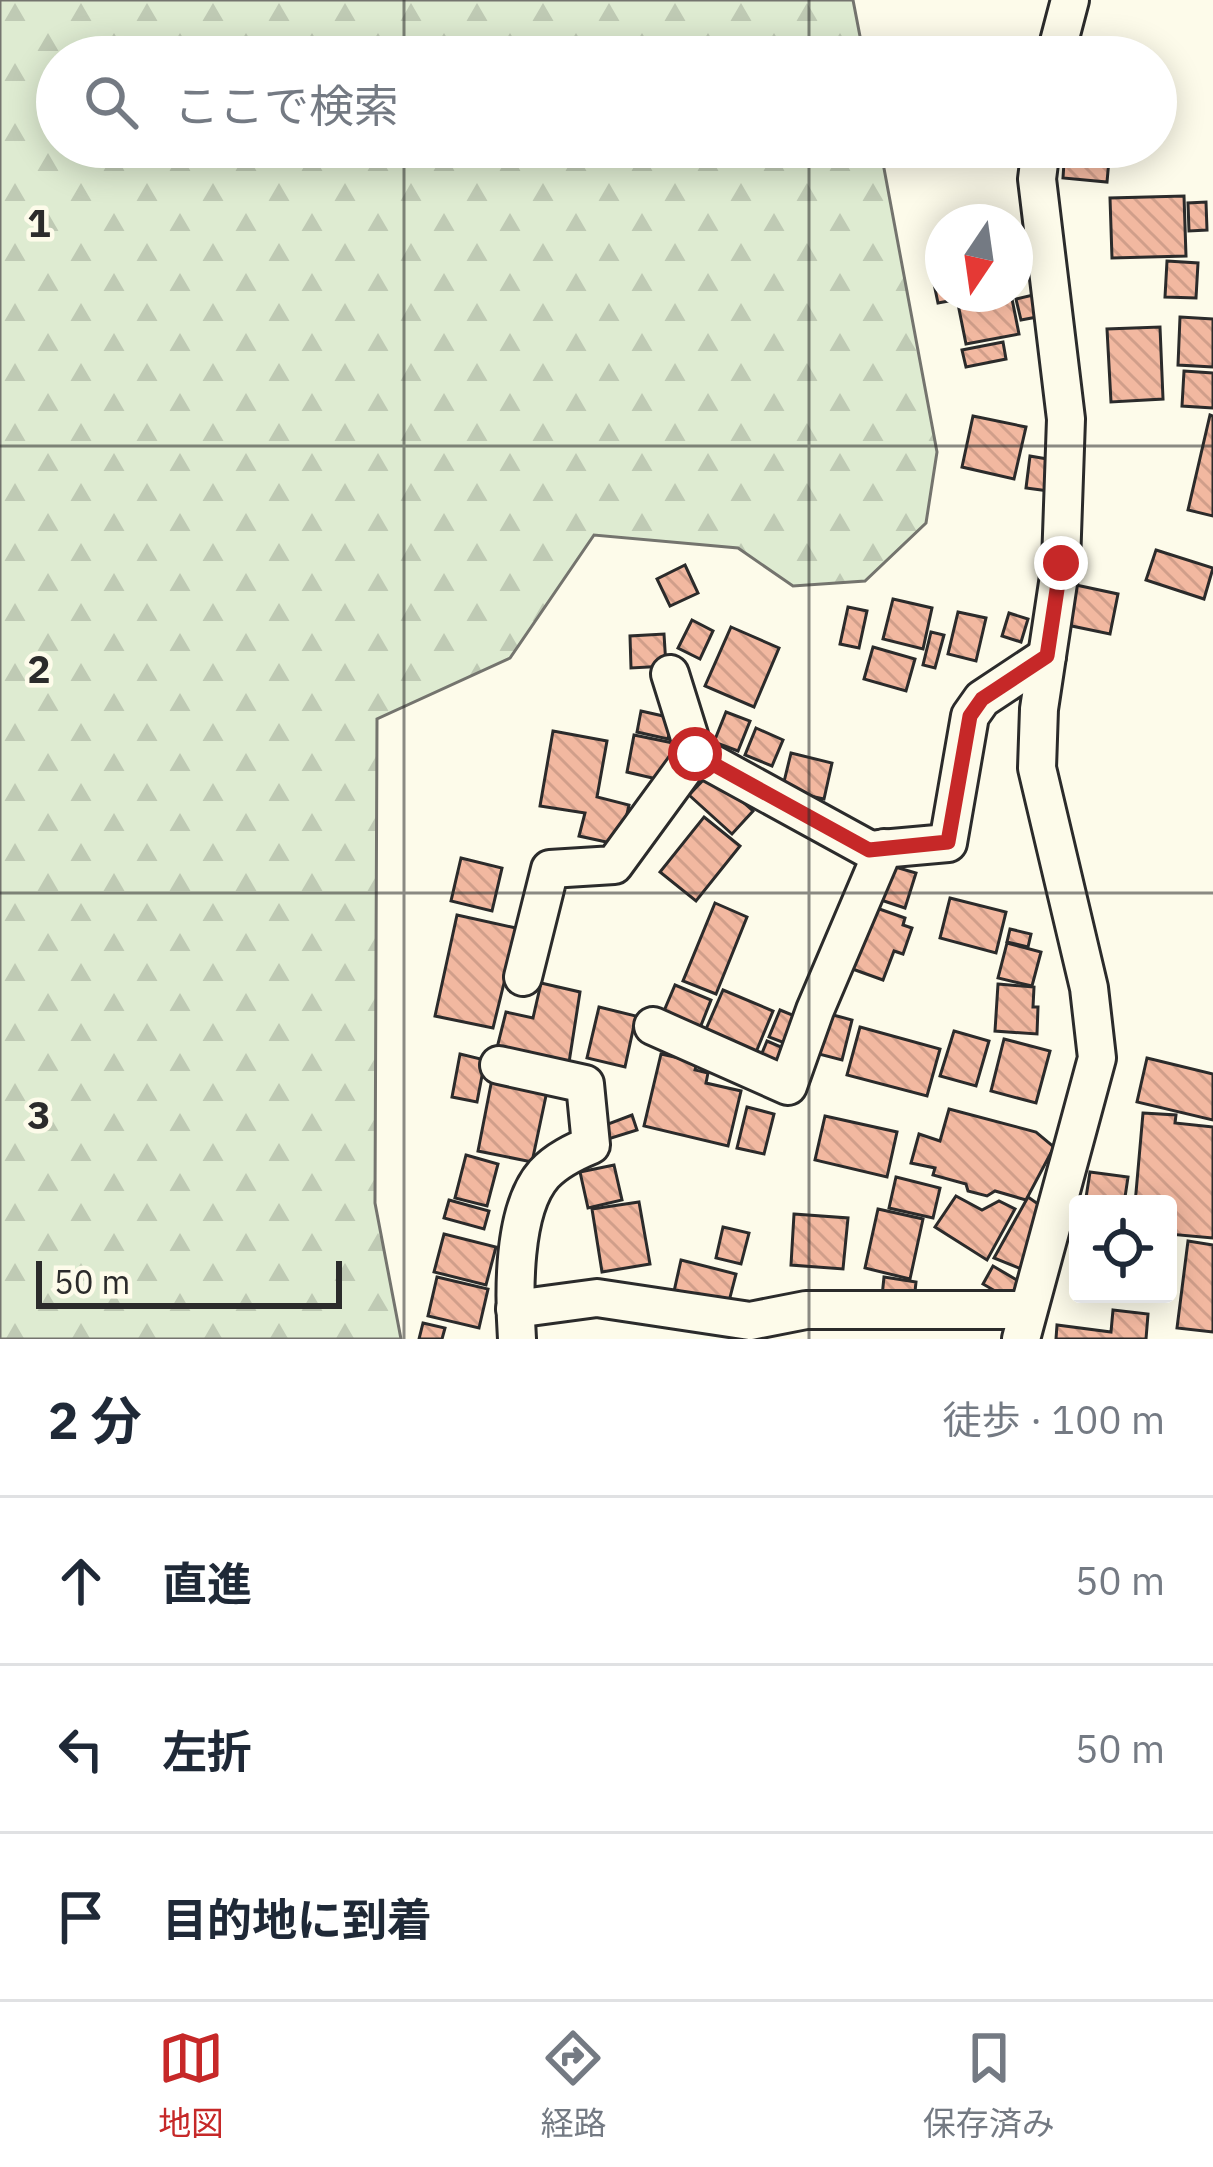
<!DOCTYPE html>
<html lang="ja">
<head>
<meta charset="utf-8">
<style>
	body { margin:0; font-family:"IBM Plex Sans","Noto Sans JP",sans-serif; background:#f6f6f7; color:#1f2937 }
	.controls { position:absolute; right:36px; bottom:36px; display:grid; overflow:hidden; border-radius:12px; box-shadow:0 6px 30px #0003 }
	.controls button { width:108px; height:108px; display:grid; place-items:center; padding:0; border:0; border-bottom:3px solid #e0e1e3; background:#fff; color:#1f2937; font:60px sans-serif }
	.compass { position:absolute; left:925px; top:204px; width:108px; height:108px; border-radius:50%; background:#fff; box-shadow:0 6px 30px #0003; rotate:193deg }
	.scale { position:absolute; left:36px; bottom:30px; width:306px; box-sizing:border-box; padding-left:12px; border:6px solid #2b2b2b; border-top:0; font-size:33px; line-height:42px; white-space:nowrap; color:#2b2b2b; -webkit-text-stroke:9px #fdfbea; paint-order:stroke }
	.stop { position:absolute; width:36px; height:36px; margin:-27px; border:9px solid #c62828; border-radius:50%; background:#fff }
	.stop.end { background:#c62828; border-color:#fff; box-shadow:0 3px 12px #0008 }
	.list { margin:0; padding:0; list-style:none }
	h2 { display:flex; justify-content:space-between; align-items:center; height:156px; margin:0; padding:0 48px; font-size:51px }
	h2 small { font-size:39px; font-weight:400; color:#747a83 }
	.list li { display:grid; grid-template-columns:78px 1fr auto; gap:36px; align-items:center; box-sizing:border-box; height:168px; padding:0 48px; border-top:3px solid #e0e1e3 }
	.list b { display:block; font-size:45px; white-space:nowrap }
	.list em { font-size:39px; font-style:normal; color:#747a83 }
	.icon { flex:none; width:66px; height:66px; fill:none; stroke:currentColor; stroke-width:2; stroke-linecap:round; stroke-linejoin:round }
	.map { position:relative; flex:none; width:1213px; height:1339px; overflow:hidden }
	.search { position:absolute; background:#fff; box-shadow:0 6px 30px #0003; left:36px; right:36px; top:36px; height:132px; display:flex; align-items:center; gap:30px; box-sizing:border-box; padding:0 42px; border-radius:66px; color:#747a83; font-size:45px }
	.sheet { height:660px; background:#fff }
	nav { display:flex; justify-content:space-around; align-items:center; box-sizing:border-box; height:168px; border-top:3px solid #e0e1e3; background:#fff; font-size:33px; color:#747a83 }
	nav a { display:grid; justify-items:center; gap:6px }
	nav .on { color:#c62828 }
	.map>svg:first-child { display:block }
	.forest { fill:url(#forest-firs); stroke:#74746e; stroke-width:3 }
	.building { fill:url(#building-back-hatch); stroke:#2b2b2b; stroke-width:3 }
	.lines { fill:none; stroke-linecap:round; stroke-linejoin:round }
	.street-casing { stroke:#2b2b2b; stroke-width:42 }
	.street { stroke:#fdfbea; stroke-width:36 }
	.route { stroke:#c62828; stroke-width:15 }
	.grid { fill:none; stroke:#2b2b2b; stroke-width:3; stroke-opacity:0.55 }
	.grid-label { font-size:39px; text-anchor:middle; font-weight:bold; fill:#2b2b2b; stroke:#fdfbea; stroke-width:9; stroke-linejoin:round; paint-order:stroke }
</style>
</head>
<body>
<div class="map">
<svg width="1213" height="1339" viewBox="0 0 1213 1339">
	<defs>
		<pattern id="forest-firs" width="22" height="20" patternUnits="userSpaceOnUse" patternTransform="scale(3)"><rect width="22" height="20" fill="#deebd1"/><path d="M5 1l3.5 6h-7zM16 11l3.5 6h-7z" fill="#bfcab4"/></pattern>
		<pattern id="building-back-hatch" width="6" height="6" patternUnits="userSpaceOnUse" patternTransform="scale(3)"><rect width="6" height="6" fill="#f2b8a0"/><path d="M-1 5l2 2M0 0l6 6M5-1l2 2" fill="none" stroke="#d09e8a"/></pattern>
	</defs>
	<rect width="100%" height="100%" fill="#fdfbea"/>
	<path class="forest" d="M0,0H853L864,57H57V147H880L937,452L926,523L865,581L793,586L738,548L594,535L510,658L377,719L375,1203L401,1339H0Z"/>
	<g class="building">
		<path d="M1065,147L1110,149L1107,182L1063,178Z"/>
		<path d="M1184,196L1186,256L1112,258L1110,198Z"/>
		<path d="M1206,202L1207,230L1189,231L1188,203Z"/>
		<path d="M1167,261L1198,263L1196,298L1165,297Z"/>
		<path d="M943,277V294H953L954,300L938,303L933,279Z"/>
		<path d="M956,294H1011L1019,334L966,344Z"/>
		<path d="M1033,295L1037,317L1021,320L1016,299Z"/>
		<path d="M1180,317L1213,319V367L1178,365Z"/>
		<path d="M1160,327L1163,399L1111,402L1107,329Z"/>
		<path d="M1003,342L1006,359L966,367L962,350Z"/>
		<path d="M1184,371L1213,373V408L1182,406Z"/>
		<path d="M1210,415L1213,416V516L1188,510Z"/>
		<path d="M973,416L1026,427L1014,479L962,467Z"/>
		<path d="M1030,456L1053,460L1049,491L1026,488Z"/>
		<path d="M1156,550L1213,568L1204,599L1146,580Z"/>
		<path d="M685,565L698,593L670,606L657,579Z"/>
		<path d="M1076,585L1118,594L1110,634L1067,625Z"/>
		<path d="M893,599L932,608L923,649L883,639Z"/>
		<path d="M848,607L867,611L859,648L840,644Z"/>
		<path d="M958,612L986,618L976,661L948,654Z"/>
		<path d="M1009,613L1028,619L1021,642L1002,636Z"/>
		<path d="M692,620L713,631L700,659L678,648Z"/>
		<path d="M731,627L779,648L754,707L705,686Z"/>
		<path d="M931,632L944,635L935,668L923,665Z"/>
		<path d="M664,634L666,666L631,668L630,636Z"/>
		<path d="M873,647L915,659L906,691L864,679Z"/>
		<path d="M641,711L672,718L668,739L637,732Z"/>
		<path d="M726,712L750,721L738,751L714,742Z"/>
		<path d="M756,728L783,740L772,766L745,755Z"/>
		<path d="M553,731L607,741L597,797L629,805L620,845L579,836L585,813L540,806Z"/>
		<path d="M634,735L673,743L665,781L627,772Z"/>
		<path d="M791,753L832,763L824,799L782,790Z"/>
		<path d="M710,773L753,811L732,834L689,795Z"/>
		<path d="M704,817L740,846L696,901L660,872Z"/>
		<path d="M461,858L502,868L492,911L451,901Z"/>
		<path d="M885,864L916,873L905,908L875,898Z"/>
		<path d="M950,898L1006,912L996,953L940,938Z"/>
		<path d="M715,903L747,917L716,994L683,981Z"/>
		<path d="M868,905L905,918L903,925L912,928L903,954L894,951L883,980L847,967Z"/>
		<path d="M457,915L516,928L510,955L516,986L504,983L493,1028L435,1016Z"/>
		<path d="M1010,929L1031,934L1028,947L1007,942Z"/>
		<path d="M1007,943L1041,952L1032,986L998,978Z"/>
		<path d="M541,983L580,992L568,1069L496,1052L506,1012L533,1018Z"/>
		<path d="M998,984L1034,987L1033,1007H1038L1037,1034L995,1031Z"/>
		<path d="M675,985L711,1000L698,1033L661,1018Z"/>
		<path d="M723,990L773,1011L754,1057L703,1036Z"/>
		<path d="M599,1007L636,1016L625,1067L587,1058Z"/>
		<path d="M780,1010L802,1019L790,1045L769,1037Z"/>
		<path d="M822,1012L852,1020L842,1060L811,1052Z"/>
		<path d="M860,1027L940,1049L927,1096L847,1075Z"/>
		<path d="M954,1031L989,1041L976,1086L940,1076Z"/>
		<path d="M1004,1039L1050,1051L1036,1103L991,1091Z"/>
		<path d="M767,1041L788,1050L782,1067L760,1058Z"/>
		<path d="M460,1054L485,1060L477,1102L452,1097Z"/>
		<path d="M661,1054L697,1062L695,1070L708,1073L706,1083L741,1091L728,1146L644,1126Z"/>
		<path d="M1147,1058L1213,1074V1120L1137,1102Z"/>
		<path d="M492,1079L547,1091L532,1162L478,1151Z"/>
		<path d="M747,1107L774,1114L764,1154L737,1148Z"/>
		<path d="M949,1109L1036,1132L1054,1147L1026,1200L995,1191L987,1196L968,1191L966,1184L933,1175L935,1168L911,1163L919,1134L940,1141Z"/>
		<path d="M1143,1113L1176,1115L1175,1123L1213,1127V1238L1168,1234V1204H1135Z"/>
		<path d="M632,1115L637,1130L605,1140L600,1127Z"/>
		<path d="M825,1116L897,1132L887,1177L815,1160Z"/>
		<path d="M466,1155L498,1164L487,1206L455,1198Z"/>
		<path d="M614,1165L622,1200L588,1208L580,1172Z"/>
		<path d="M1090,1172L1128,1177L1124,1204H1085Z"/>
		<path d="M896,1177L940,1188L933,1218L889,1208Z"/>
		<path d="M956,1196L982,1210L999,1201L1015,1209L987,1260L935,1227Z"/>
		<path d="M1028,1197L1051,1213L1029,1272L994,1258Z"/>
		<path d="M449,1200L489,1211L484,1229L444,1218Z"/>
		<path d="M639,1202L650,1264L602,1272L592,1209Z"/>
		<path d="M878,1209L923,1219L910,1279L865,1268Z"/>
		<path d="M794,1214L848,1218L843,1269L791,1265Z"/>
		<path d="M723,1227L749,1233L741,1264L716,1258Z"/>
		<path d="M444,1234L496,1247L486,1285L434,1272Z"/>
		<path d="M1188,1241L1213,1245V1332L1177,1328Z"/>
		<path d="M681,1260L736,1274L727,1309L673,1296Z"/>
		<path d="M993,1266L1027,1286L1016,1303L983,1284Z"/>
		<path d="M437,1277L488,1289L479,1328L428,1316Z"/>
		<path d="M884,1277L916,1282L913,1310L881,1306Z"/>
		<path d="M1113,1310L1148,1314L1146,1339H1056L1057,1325L1111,1332Z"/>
		<path d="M423,1323L445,1328L442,1339H419Z"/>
	</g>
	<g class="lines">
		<defs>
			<g id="street">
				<path d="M1055,57L1070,0"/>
				<path d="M670,674L695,754L870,850L948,843L970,716L982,699L1047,656"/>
				<path d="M523,977L550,869L614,865L695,754"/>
				<path d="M653,1026L788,1086L815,1010L884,848"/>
				<path d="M499,1065L585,1084L591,1145C574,1152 557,1160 544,1174C512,1210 514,1294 517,1339"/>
				<path d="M515,1309L597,1298L750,1321L806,1310H1026"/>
				<path d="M1021,1339L1097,1058L1089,988L1037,768L1039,709L1061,563L1066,419L1037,179L1041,147"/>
			</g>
		</defs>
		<use href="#street" class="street-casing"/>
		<use href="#street" class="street"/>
	</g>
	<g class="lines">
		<path class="route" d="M695,754L869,850L948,842L970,716L982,699L1047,656L1061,563"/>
	</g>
	<path class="grid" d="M404,0V57M809,0V57M404,147V1339M809,147V1339M0,446H1213M0,893H1213"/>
	<g class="grid-label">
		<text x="39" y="237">1</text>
		<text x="39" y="683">2</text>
		<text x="39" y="1129">3</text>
	</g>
</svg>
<div class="controls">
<button><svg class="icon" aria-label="locate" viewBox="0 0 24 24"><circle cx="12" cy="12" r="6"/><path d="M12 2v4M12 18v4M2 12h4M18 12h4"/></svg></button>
</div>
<svg class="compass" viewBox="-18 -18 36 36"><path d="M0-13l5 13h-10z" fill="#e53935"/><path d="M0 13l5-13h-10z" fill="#747a83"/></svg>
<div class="scale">50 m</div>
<div class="stop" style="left:695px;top:754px"></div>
<div class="stop end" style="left:1061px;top:563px"></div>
<div class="search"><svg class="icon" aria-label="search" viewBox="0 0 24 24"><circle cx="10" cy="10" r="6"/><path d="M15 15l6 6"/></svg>ここで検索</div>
</div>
<section class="sheet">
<h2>2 分<small>徒歩 · 100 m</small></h2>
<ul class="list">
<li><svg class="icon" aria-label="ahead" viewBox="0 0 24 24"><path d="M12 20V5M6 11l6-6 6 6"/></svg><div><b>直進</b></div><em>50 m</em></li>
<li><svg class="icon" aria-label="left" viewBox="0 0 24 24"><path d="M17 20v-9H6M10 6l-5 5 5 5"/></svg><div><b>左折</b></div><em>50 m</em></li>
<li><svg class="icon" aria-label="arrive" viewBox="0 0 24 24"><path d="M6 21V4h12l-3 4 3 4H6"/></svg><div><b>目的地に到着</b></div></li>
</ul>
</section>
<nav>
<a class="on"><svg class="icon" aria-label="map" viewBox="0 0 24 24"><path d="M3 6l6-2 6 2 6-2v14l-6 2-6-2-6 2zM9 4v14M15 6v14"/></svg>地図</a>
<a><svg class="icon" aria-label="directions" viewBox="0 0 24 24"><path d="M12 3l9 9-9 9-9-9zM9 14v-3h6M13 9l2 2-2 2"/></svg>経路</a>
<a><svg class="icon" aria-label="saved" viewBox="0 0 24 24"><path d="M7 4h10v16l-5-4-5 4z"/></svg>保存済み</a>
</nav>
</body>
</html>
